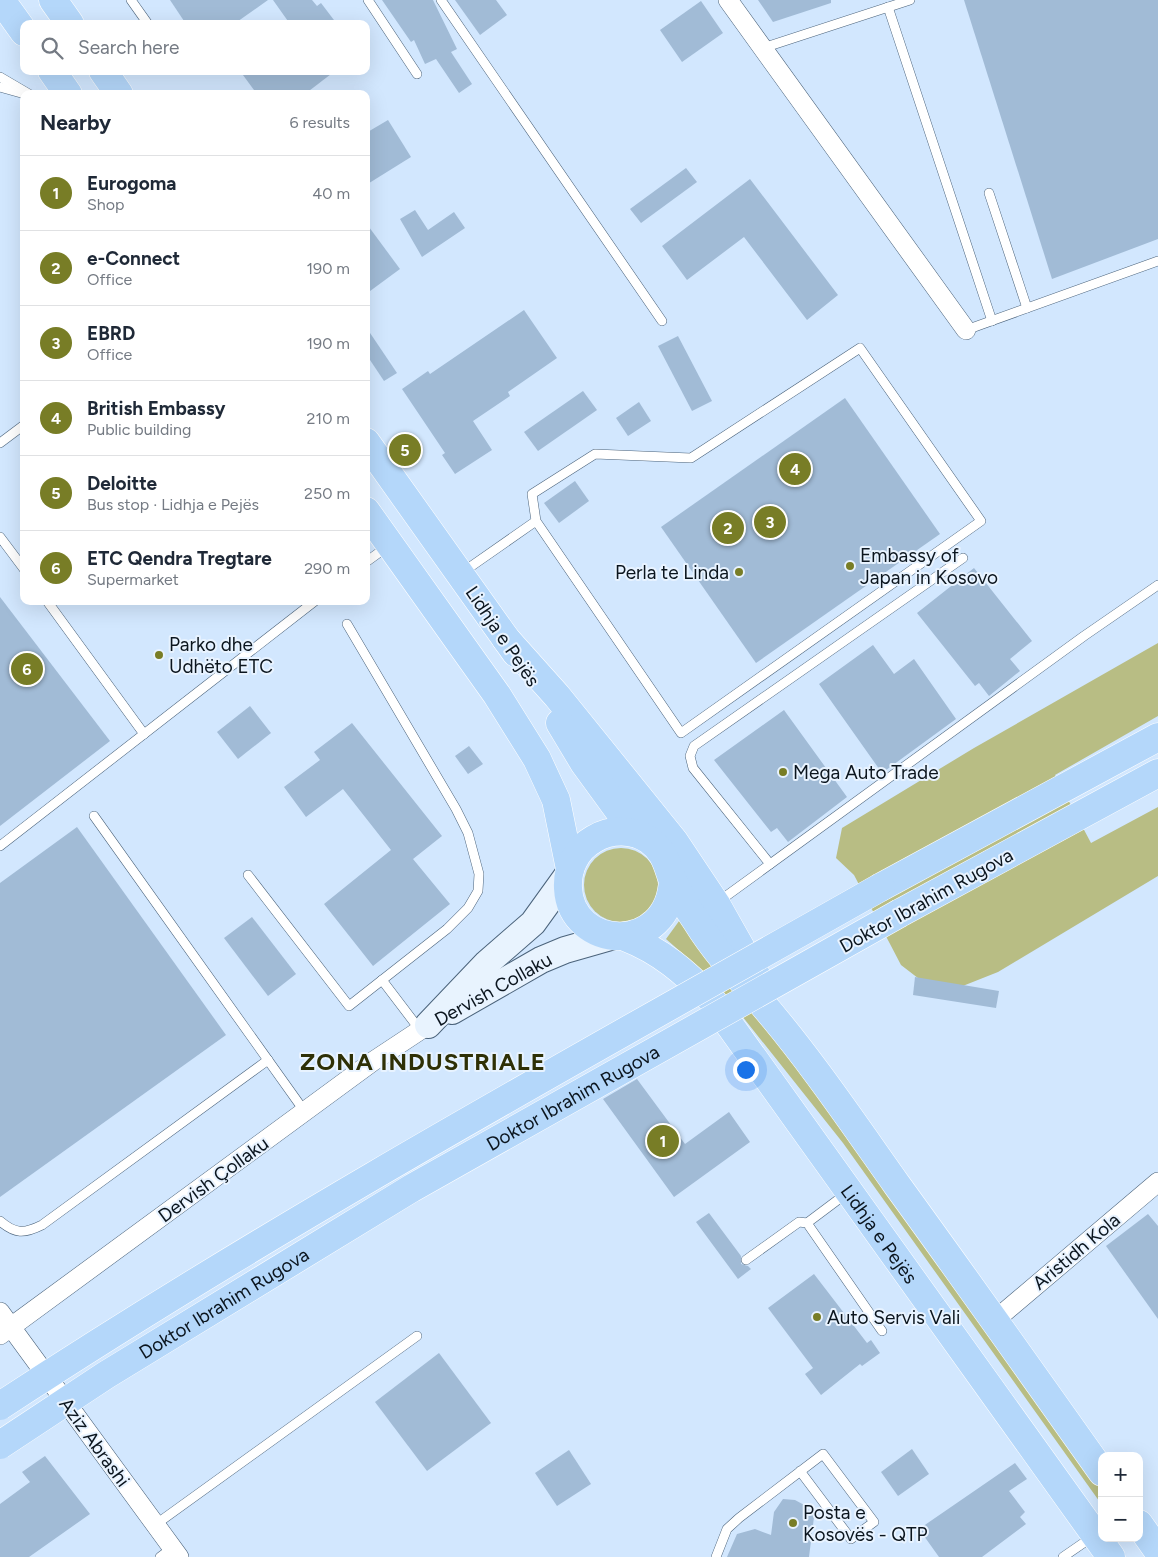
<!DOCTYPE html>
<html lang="en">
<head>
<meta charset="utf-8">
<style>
	body { margin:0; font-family:Figtree,sans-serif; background:#f6f6f7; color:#1f2937 }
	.controls { position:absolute; right:15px; bottom:15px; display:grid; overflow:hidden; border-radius:10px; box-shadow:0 5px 20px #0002 }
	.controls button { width:45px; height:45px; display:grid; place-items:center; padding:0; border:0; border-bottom:1px solid #e0e1e3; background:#fff; color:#1f2937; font:25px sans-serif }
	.you { position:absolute; left:745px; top:1069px; width:18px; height:18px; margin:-12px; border:4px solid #fff; border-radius:50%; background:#1a73e8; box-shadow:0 0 0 8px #1a73e833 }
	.badge { display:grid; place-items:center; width:32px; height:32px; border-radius:50%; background:#787d26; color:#fff; font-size:16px; font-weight:700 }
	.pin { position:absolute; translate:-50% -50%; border:2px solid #fff; box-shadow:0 1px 5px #0006 }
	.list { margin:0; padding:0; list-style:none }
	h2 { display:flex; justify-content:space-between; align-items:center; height:65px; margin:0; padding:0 20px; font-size:21px }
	h2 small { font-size:16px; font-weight:400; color:#747a83 }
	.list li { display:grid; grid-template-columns:32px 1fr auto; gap:15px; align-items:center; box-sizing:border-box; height:75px; padding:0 20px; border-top:1px solid #e0e1e3 }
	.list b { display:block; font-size:19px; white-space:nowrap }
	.list p { margin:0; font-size:16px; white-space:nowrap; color:#747a83 }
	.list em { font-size:16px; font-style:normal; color:#747a83 }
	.icon { flex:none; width:28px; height:28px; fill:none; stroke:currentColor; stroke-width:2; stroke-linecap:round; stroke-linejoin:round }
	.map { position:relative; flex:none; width:1158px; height:1557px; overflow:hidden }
	.search { position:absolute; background:#fff; box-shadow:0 5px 20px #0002; left:20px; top:20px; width:350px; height:55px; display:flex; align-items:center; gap:12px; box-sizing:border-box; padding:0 18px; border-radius:10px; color:#747a83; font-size:19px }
	.panel { position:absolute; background:#fff; box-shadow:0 5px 20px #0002; left:20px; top:90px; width:350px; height:515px; border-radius:10px }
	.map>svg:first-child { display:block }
	.green { fill:#b8bd84 }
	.building { fill:#a1bbd6 }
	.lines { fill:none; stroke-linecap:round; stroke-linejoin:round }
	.lane-casing { stroke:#4b637b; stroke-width:10 }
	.street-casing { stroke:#4b637b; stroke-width:20 }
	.secondary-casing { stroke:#4b637b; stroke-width:28 }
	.highway-casing { stroke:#fff; stroke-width:29 }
	.lane { stroke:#fff; stroke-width:9 }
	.street { stroke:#fff; stroke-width:19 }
	.secondary { stroke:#e8f3fe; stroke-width:26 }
	.highway { stroke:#b4d7fa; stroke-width:28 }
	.highway-bridge-casing { stroke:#fff; stroke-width:29; stroke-linecap:butt }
	.highway-bridge { stroke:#b4d7fa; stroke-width:28 }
	.poi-dot { fill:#787d26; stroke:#e8f3ff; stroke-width:2 }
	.labels { text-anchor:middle; stroke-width:4; stroke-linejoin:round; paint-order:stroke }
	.poi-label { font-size:19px; fill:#0b151e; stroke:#e8f3ff; text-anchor:start }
	.street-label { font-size:19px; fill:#0b151e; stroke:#e8f3ff }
	.district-label { font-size:24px; font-weight:bold; letter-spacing:1px; fill:#2e3006; stroke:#e8f3ff }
</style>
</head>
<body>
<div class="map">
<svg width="1158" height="1557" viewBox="0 0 1158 1557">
	<rect width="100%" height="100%" fill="#d2e7fe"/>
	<g class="green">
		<path d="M1158,643V716L1055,775L1091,843L1158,807V876L998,972L940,995L901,965L854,875L836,858L842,828L974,748Z"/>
		<circle cx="621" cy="885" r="37"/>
		<path d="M682,917L830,1110L1102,1485V1505L843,1143L715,982L666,939Z"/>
	</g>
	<g class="building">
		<path d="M170,0H268L234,24H186Z"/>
		<path d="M273,0H312L317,6L321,3L337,24H290Z"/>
		<path d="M382,0H433L457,49L451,52L472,84L459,93L436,59L425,64L414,40L411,42Z"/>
		<path d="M455,0H496L507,15L480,35Z"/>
		<path d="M758,0H831V3L773,22Z"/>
		<path d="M964,0H1158V239L1052,279Z"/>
		<path d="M701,1L723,33L682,62L660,30Z"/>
		<path d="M240,71H335L305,94H257Z"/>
		<path d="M388,120L411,157L366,185V133Z"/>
		<path d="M686,168L697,182L641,223L630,209Z"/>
		<path d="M750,179L838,295L807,320L744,237L687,280L662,246Z"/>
		<path d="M415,210L428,230L454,212L465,228L422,257L400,219Z"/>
		<path d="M366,223L400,269L366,294Z"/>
		<path d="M524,310L557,358L508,392L510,396L473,421L492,450L455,474L442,455L445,453L402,389L428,371L430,374Z"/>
		<path d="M366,327L397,373L384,381L366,354Z"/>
		<path d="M678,336L712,401L692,411L658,346Z"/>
		<path d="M583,391L597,410L538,451L524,432Z"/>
		<path d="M845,398L940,534L756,663L661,527Z"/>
		<path d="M639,402L651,421L628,436L616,418Z"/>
		<path d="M575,481L589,501L559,523L544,503Z"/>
		<path d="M974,568L1032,641L1010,659L1020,671L989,696L979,683L975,686L917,613Z"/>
		<path d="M0,597L110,741L0,826Z"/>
		<path d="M873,645L894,674L914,659L956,719L882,773L819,684Z"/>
		<path d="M250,706L271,733L238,759L217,732Z"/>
		<path d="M784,710L847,797L788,842L777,828L771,832L714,760Z"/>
		<path d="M352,723L442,836L413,859L450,904L373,966L324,904L391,850L343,789L306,817L284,787L320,760L314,752Z"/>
		<path d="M469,746L483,764L468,774L455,756Z"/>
		<path d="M77,827L226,1035L0,1197V883Z"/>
		<path d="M252,917L296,974L268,996L224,938Z"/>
		<path d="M915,977L999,991L996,1008L913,995Z"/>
		<path d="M637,1079L685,1144L729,1112L750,1142L674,1197L603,1099Z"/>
		<path d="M709,1213L741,1256V1264L748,1266L751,1269L738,1279L696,1222Z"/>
		<path d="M1148,1214L1158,1226V1319L1106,1246Z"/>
		<path d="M814,1274L867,1343L871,1340L880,1353L862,1366L860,1364L821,1395L805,1374L813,1368L768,1308Z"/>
		<path d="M439,1353L491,1423L427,1471L375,1402Z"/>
		<path d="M912,1449L929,1474L898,1496L881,1472Z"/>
		<path d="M569,1450L591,1484L557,1506L535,1473Z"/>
		<path d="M45,1456L90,1514L29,1557H0V1504L30,1482L22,1472Z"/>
		<path d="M1015,1463L1027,1479L1009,1491L1025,1512L1020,1517L1026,1524L982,1557H939L919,1529Z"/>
		<path d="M783,1499L795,1500L806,1506L814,1517L809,1557H727L737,1534L755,1529L771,1535L774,1512Z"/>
	</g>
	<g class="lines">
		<defs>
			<g id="lane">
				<path d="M131,0L148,24"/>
				<path d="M368,0L417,74"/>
				<path d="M441,0L662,321"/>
				<path d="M888,7L992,321"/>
				<path d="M763,48L910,0"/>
				<path d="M0,77L29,94"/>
				<path d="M0,87L21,93"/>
				<path d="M989,193L1027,308"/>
				<path d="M966,330L1158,261"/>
				<path d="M0,443L24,425"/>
				<path d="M0,537L24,569"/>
				<path d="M366,562L388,546"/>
				<path d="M463,572L536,521L532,494L595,454L691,458L860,348L981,521L681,733L536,521"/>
				<path d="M47,601L144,734"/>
				<path d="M94,816L305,1112"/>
				<path d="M0,846L315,601"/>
				<path d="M770,864L693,768L690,756L694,746L963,558"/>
				<path d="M248,875L349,1006L447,929L468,908L478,891L479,874L468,833L456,809L347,624"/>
				<path d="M718,902L1084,636L1158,585"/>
				<path d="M382,980L420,1030"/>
				<path d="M0,1221C15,1234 24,1234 42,1225L268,1060"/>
				<path d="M807,1223L847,1193"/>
				<path d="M746,1260L799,1222L807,1223L882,1331"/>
				<path d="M155,1525L417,1336"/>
				<path d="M160,1557L172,1548"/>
				<path d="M716,1557L727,1529L739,1518L823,1454L874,1522L851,1539L800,1471"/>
				<path d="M1063,1557L1092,1537"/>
			</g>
			<g id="street">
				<path d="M728,0L966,330"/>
				<path d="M0,1312L179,1557"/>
				<path d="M994,1321L1158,1182"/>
				<path d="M0,1335L372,1062L428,1025"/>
			</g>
			<g id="secondary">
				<path d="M452,1011L541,960L565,950L614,936"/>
				<path d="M428,1025L487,963L533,923L569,873"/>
			</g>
			<g id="highway">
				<path d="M1,0L24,32"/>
				<path d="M53,0L70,24"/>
				<path d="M52,71L68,94"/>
				<path d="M103,71L119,94"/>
				<path d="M366,442L516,653"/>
				<path d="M366,511L497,695L537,759L556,800L570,869"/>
				<path d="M506,639L557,696L674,841L716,904L760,982"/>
				<path d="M560,723L584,763L635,833"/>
				<path d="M673,880C669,956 571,951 568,888C567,868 576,849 594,839C611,829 633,829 649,840C665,851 667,865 673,881C679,895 688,909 697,922C715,951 738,976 760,1001C810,1059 853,1123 897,1185C966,1280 1034,1376 1102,1472"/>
				<path d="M881,887L1158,737"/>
				<path d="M900,913L1158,773"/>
				<path id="s1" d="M625,937C661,951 685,972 711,999L1111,1557"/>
				<path d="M1139,1524L1158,1551"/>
			</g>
		</defs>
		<use href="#lane" class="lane-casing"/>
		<use href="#street" class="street-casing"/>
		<use href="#secondary" class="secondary-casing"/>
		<use href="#highway" class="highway-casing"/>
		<use href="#lane" class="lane"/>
		<use href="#street" class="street"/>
		<use href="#secondary" class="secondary"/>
		<use href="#highway" class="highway"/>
		<defs>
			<g id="highway-bridge">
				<path d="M0,1406C285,1219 584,1055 881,887"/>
				<path id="s2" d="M0,1445L106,1375L412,1188L900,913"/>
			</g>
		</defs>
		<use href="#highway-bridge" class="highway-bridge-casing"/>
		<use href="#highway-bridge" class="highway-bridge"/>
	</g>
	<g class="poi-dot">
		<circle cx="850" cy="566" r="5"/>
		<circle cx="739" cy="572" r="5"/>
		<circle cx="159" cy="655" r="5"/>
		<circle cx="783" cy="772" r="5"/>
		<circle cx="817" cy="1317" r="5"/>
		<circle cx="793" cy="1523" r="5"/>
	</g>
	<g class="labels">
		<g class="poi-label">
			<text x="860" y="562">Embassy of<tspan x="860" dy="22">Japan in Kosovo</tspan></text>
			<text x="729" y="579" text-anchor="end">Perla te Linda</text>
			<text x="169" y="651">Parko dhe<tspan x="169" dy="22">Udhëto ETC</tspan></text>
			<text x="793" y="779">Mega Auto Trade</text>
			<text x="827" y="1324">Auto Servis Vali</text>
			<text x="803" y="1519">Posta e<tspan x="803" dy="22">Kosovës - QTP</tspan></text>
		</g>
		<g class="street-label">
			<text transform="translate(503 636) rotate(56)" y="7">Lidhja e Pejës</text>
			<text transform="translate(926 900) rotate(-29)" y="7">Doktor Ibrahim Rugova</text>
			<text transform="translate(493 989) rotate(-29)" y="7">Dervish Collaku</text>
			<text dy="7" stroke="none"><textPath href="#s2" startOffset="670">Doktor Ibrahim Rugova</textPath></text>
			<text transform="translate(213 1179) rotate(-36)" y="7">Dervish Çollaku</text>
			<text dy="7" stroke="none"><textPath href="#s1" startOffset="396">Lidhja e Pejës</textPath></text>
			<text transform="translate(1076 1251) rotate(-40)" y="7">Aristidh Kola</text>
			<text dy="7" stroke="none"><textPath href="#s2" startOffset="265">Doktor Ibrahim Rugova</textPath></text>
			<text transform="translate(95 1442) rotate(54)" y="7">Aziz Abrashi</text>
		</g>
		<g class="district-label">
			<text x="423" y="1070">ZONA INDUSTRIALE</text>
		</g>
	</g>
</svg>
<div class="controls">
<button>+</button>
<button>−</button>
</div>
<div class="you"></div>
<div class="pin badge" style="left:663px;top:1141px">1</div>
<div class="pin badge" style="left:728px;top:528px">2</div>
<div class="pin badge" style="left:770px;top:522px">3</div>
<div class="pin badge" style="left:795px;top:469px">4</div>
<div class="pin badge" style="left:405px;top:450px">5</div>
<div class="pin badge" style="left:27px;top:669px">6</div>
<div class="search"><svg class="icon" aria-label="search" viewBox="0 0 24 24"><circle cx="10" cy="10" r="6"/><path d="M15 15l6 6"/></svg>Search here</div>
<section class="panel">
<h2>Nearby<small>6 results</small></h2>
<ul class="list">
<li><span class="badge">1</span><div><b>Eurogoma</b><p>Shop</p></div><em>40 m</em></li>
<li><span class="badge">2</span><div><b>e-Connect</b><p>Office</p></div><em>190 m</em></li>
<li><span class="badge">3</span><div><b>EBRD</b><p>Office</p></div><em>190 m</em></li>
<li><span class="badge">4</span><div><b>British Embassy</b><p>Public building</p></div><em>210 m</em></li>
<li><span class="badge">5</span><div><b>Deloitte</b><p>Bus stop · Lidhja e Pejës</p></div><em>250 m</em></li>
<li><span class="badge">6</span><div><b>ETC Qendra Tregtare</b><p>Supermarket</p></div><em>290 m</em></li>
</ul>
</section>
</div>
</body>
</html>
